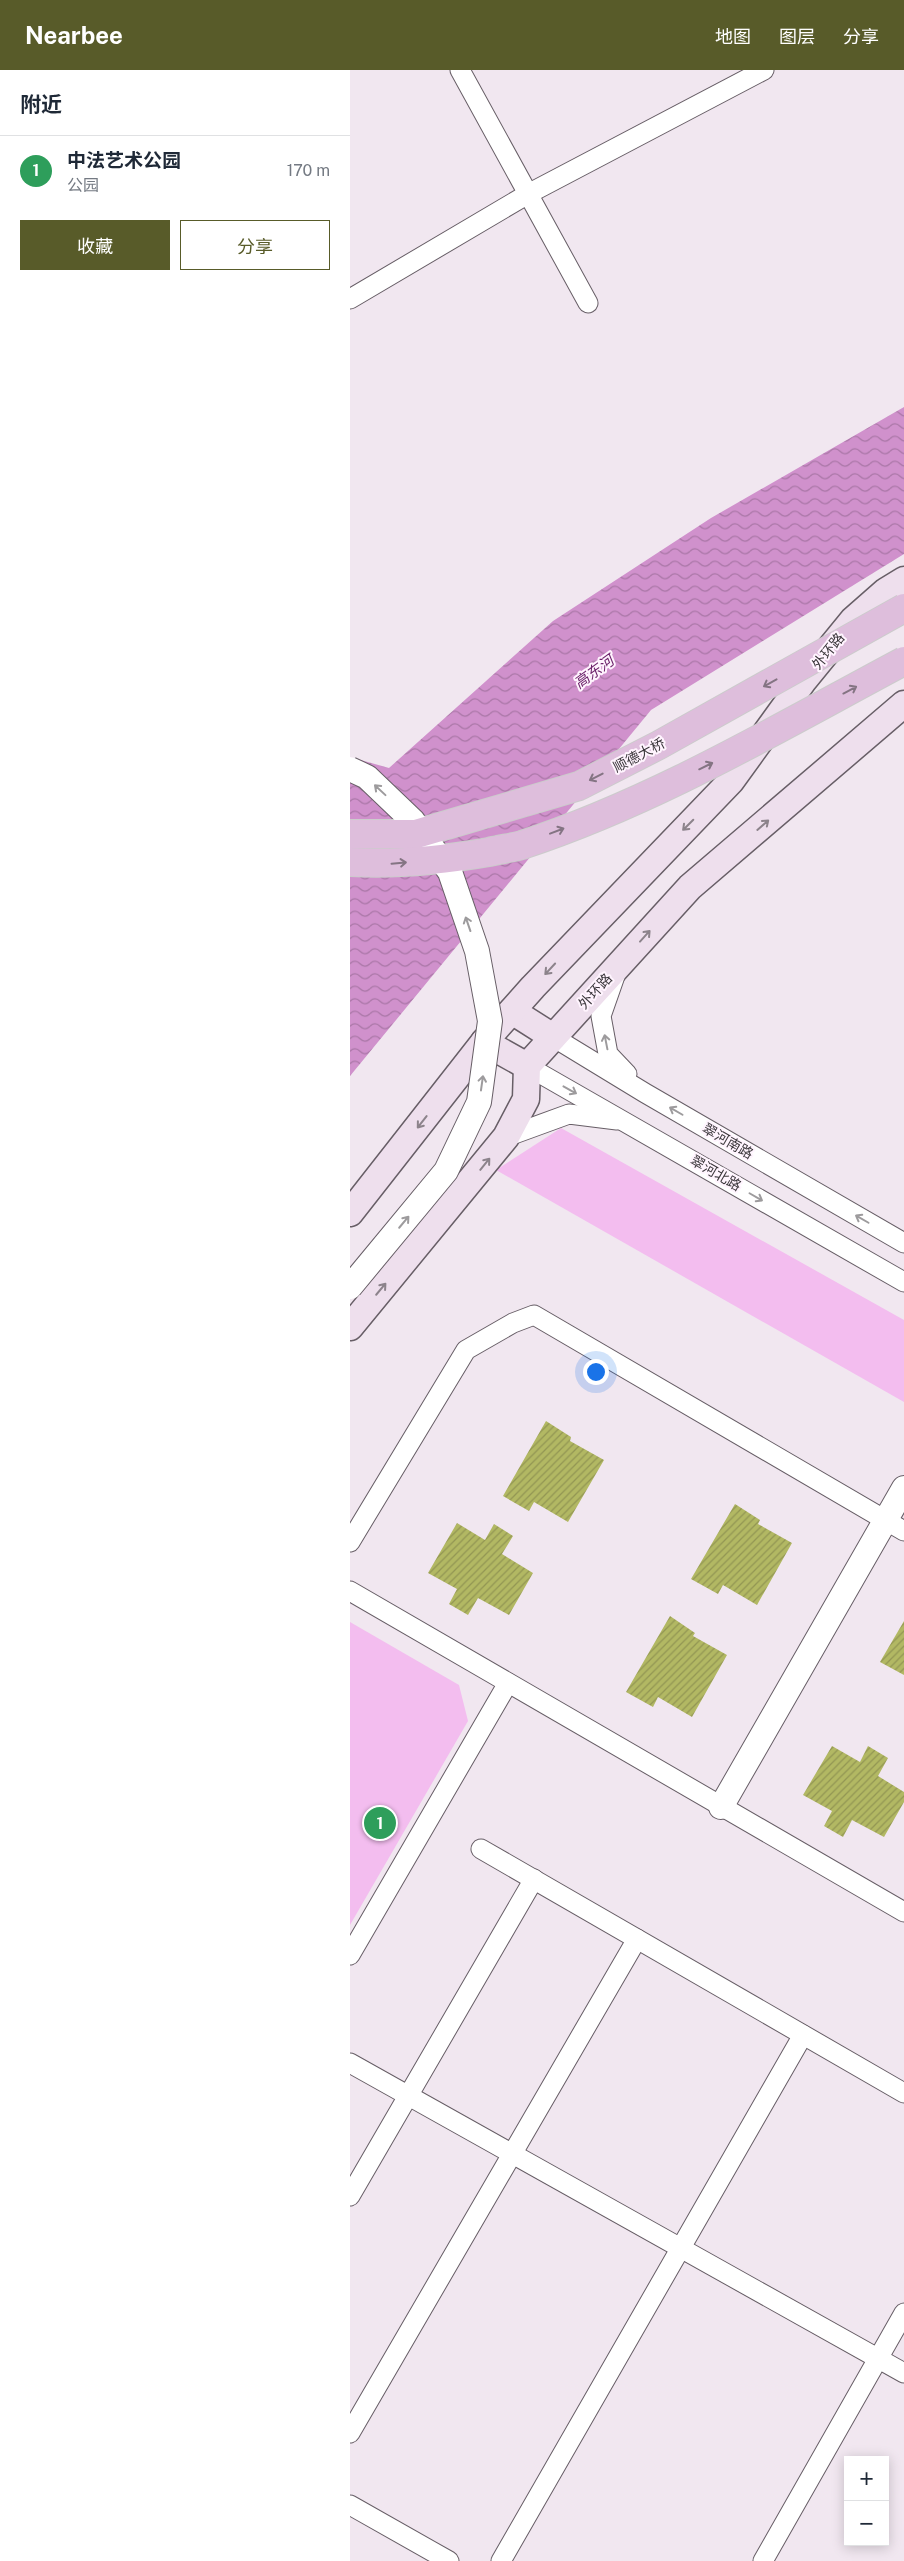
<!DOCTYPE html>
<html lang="zh">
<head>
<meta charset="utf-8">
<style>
	body { margin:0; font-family:"Public Sans","Noto Sans SC",sans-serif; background:#f6f6f7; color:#1f2937 }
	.controls { position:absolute; right:15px; bottom:15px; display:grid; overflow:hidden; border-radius:0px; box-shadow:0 2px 12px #0003 }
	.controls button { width:45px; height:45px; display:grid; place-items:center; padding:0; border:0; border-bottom:1px solid #e0e1e3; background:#fff; color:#1f2937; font:25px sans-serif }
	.you { position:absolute; left:245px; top:1301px; width:18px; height:18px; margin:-12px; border:4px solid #fff; border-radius:50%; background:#1a73e8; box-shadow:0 0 0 8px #1a73e833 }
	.badge { display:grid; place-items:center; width:32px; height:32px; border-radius:50%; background:#585b29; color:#fff; font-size:16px; font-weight:700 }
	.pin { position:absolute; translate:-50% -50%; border:2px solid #fff; box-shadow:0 1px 5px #0006 }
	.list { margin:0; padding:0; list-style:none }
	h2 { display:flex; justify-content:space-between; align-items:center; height:65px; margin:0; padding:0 20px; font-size:21px }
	h2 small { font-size:16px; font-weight:400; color:#747a83 }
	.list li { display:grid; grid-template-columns:32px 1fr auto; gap:15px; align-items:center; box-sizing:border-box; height:70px; padding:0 20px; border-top:1px solid #e0e1e3 }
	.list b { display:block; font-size:19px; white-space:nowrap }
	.list p { margin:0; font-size:16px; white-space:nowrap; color:#747a83 }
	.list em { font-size:16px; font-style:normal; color:#747a83 }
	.actions { display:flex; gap:10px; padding:15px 20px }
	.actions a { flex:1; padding:11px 0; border:1px solid #585b29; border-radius:0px; text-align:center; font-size:18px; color:#585b29 }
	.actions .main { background:#585b29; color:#fff }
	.map { position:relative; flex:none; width:554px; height:2491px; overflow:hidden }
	header { display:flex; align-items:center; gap:30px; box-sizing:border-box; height:70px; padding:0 25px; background:#585b29; color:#fff }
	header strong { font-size:24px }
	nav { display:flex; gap:28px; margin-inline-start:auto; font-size:18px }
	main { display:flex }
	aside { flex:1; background:#fff }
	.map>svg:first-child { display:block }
	.park { fill:#f3bdef }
	.water { fill:url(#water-waves) }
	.building { fill:url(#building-hatch) }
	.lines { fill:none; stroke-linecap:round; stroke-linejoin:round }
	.minor-casing { stroke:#675e66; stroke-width:21 }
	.tertiary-casing { stroke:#675e66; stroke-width:26 }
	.secondary-casing { stroke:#675e66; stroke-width:29 }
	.minor { stroke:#fff; stroke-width:19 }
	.tertiary { stroke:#fff; stroke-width:24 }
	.secondary { stroke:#eedfed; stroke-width:26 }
	.tertiary-bridge-casing { stroke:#675e66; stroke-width:26; stroke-linecap:butt }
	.primary-bridge-casing { stroke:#cccbcc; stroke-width:30; stroke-linecap:butt }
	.tertiary-bridge { stroke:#fff; stroke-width:24 }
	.primary-bridge { stroke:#debedc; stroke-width:28 }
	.oneway { stroke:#847483 }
	.oneway2 { stroke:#9d9b9d }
	.oneway3 { stroke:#8c838b }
	.labels { text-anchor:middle; stroke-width:4; stroke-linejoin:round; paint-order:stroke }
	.street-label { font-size:14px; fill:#3b373b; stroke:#fff4fe }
	.water-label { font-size:15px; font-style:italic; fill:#6c226a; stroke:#fff4fe }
</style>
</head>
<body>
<header>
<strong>Nearbee</strong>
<nav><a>地图</a><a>图层</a><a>分享</a></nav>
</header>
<main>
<aside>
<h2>附近<small></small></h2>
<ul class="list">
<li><span class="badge" style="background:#2e9e5b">1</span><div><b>中法艺术公园</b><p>公园</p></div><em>170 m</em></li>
</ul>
<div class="actions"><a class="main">收藏</a><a>分享</a></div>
</aside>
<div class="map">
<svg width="554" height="2491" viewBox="0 0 554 2491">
	<defs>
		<pattern id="water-waves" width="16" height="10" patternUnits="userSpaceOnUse" patternTransform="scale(1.25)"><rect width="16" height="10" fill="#d091cc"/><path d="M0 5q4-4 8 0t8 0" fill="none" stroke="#aa77a7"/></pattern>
		<pattern id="building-hatch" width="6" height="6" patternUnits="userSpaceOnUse" patternTransform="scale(1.25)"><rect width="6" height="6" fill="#b2b863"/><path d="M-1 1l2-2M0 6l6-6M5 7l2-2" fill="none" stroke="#929653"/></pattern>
	</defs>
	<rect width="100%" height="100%" fill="#f1e7f0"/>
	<g class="park">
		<path d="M211,1058L554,1250V1332L146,1100Z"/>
		<path d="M0,1552L109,1615L118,1651L0,1855Z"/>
	</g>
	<path class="water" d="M554,337V484L301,640L0,1006V687L39,698L203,551L361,448Z"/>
	<g class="building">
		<path d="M196,1351L221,1367L220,1371L254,1390L218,1452L184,1432L179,1441L153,1426Z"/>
		<path d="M385,1434L410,1450L408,1454L442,1473L407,1535L373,1515L368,1524L341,1509Z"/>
		<path d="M107,1453L135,1470L144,1454L163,1466L152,1484L183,1503L159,1545L128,1528L118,1545L99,1534L107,1519L78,1503Z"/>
		<path d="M320,1546L345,1563L343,1566L377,1585L342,1647L308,1627L303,1637L276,1622Z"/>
		<path d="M554,1551V1605L530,1592Z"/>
		<path d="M482,1676L510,1692L518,1676L538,1688L528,1706L554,1722V1732L534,1767L502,1750L493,1767L474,1756L482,1741L453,1725Z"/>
	</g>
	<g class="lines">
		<defs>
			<g id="minor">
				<path d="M110,0L238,233"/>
				<path d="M0,229L178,124L414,0"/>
				<path d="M266,903L251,946L258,984L277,1004"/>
				<path d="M203,967L295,1023L554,1173"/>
				<path d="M177,996L554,1212"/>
				<path d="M156,1067L219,1044L267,1050"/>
				<path d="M0,1472L116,1280L163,1253L184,1245L554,1461"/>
				<path d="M0,1521L554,1842"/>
				<path d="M131,1779L554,2023"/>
				<path d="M0,1885L158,1613"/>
				<path d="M0,1993L554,2303"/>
				<path d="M0,2126L184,1809"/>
				<path d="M0,2363L287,1869"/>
				<path d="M0,2435L99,2491"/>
				<path d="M151,2491L453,1965"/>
				<path d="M413,2491L554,2243"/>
			</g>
			<path id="tertiary" d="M371,1737L554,1418"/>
			<g id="secondary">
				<path d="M162,941L203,967"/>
				<path d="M134,972L177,996"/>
				<path d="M0,1143L134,972L183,917L381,711L454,610L503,550L536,521L554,510"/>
				<path d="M0,1257L156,1067L176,1029L177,996L340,817L554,634"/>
			</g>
		</defs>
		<use href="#minor" class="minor-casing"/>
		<use href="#tertiary" class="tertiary-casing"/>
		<use href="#secondary" class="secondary-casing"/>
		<use href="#minor" class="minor"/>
		<use href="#tertiary" class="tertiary"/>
		<use href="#secondary" class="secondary"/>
		<defs>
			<path id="tertiary-bridge" d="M0,699L17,707L63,751L100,802L127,881L140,951L129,1032L96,1101L0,1217"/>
			<g id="primary-bridge">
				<path d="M0,764H66L229,716L309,675L554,538"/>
				<path d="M0,792C47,795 93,790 139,782C150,779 162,778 172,775C306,731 430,657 554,591"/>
			</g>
		</defs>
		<use href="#tertiary-bridge" class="tertiary-bridge-casing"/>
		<use href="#primary-bridge" class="primary-bridge-casing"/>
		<use href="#tertiary-bridge" class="tertiary-bridge"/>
		<use href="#primary-bridge" class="primary-bridge"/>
	</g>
	<defs><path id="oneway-shaft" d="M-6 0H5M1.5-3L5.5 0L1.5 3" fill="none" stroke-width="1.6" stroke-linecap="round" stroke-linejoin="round" transform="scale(1.25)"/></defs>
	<g class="oneway">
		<use href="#oneway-shaft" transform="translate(420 613) rotate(151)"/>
		<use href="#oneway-shaft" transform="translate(500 620) rotate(-28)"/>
		<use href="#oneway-shaft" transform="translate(356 696) rotate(-26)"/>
		<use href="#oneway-shaft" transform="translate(246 707) rotate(153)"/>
		<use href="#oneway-shaft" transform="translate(207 761) rotate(-21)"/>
		<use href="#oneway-shaft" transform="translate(49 793) rotate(-5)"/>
	</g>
	<g class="oneway2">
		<use href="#oneway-shaft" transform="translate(30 720) rotate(-137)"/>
		<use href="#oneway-shaft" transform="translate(118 854) rotate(-109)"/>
		<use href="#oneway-shaft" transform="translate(256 972) rotate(-101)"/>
		<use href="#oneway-shaft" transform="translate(132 1013) rotate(-82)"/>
		<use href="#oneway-shaft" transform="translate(220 1020) rotate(29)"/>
		<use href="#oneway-shaft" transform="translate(326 1041) rotate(-150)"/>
		<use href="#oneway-shaft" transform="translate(406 1127) rotate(30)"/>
		<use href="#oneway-shaft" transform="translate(512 1149) rotate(-150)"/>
		<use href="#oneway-shaft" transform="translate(54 1152) rotate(-50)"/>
	</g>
	<g class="oneway3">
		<use href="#oneway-shaft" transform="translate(338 755) rotate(135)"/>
		<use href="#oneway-shaft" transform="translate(413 755) rotate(-41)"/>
		<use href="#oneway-shaft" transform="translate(295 866) rotate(-48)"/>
		<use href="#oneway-shaft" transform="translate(200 899) rotate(133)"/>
		<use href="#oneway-shaft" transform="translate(72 1052) rotate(128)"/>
		<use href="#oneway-shaft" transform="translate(135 1094) rotate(-51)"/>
		<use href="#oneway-shaft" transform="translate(31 1219) rotate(-50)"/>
	</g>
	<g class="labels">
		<g class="street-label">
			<text transform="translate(478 581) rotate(-51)" y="5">外环路</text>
			<text transform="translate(289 685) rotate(-28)" y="5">顺德大桥</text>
			<text transform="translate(245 921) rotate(-48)" y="5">外环路</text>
			<text transform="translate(378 1071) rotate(30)" y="5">翠河南路</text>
			<text transform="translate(366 1103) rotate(30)" y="5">翠河北路</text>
		</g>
		<g class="water-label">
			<text transform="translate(244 602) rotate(-36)" y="5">高东河</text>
		</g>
	</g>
</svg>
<div class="controls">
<button>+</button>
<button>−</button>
</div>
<div class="you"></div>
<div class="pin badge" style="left:30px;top:1753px;background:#2e9e5b">1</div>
</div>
</main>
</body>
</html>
